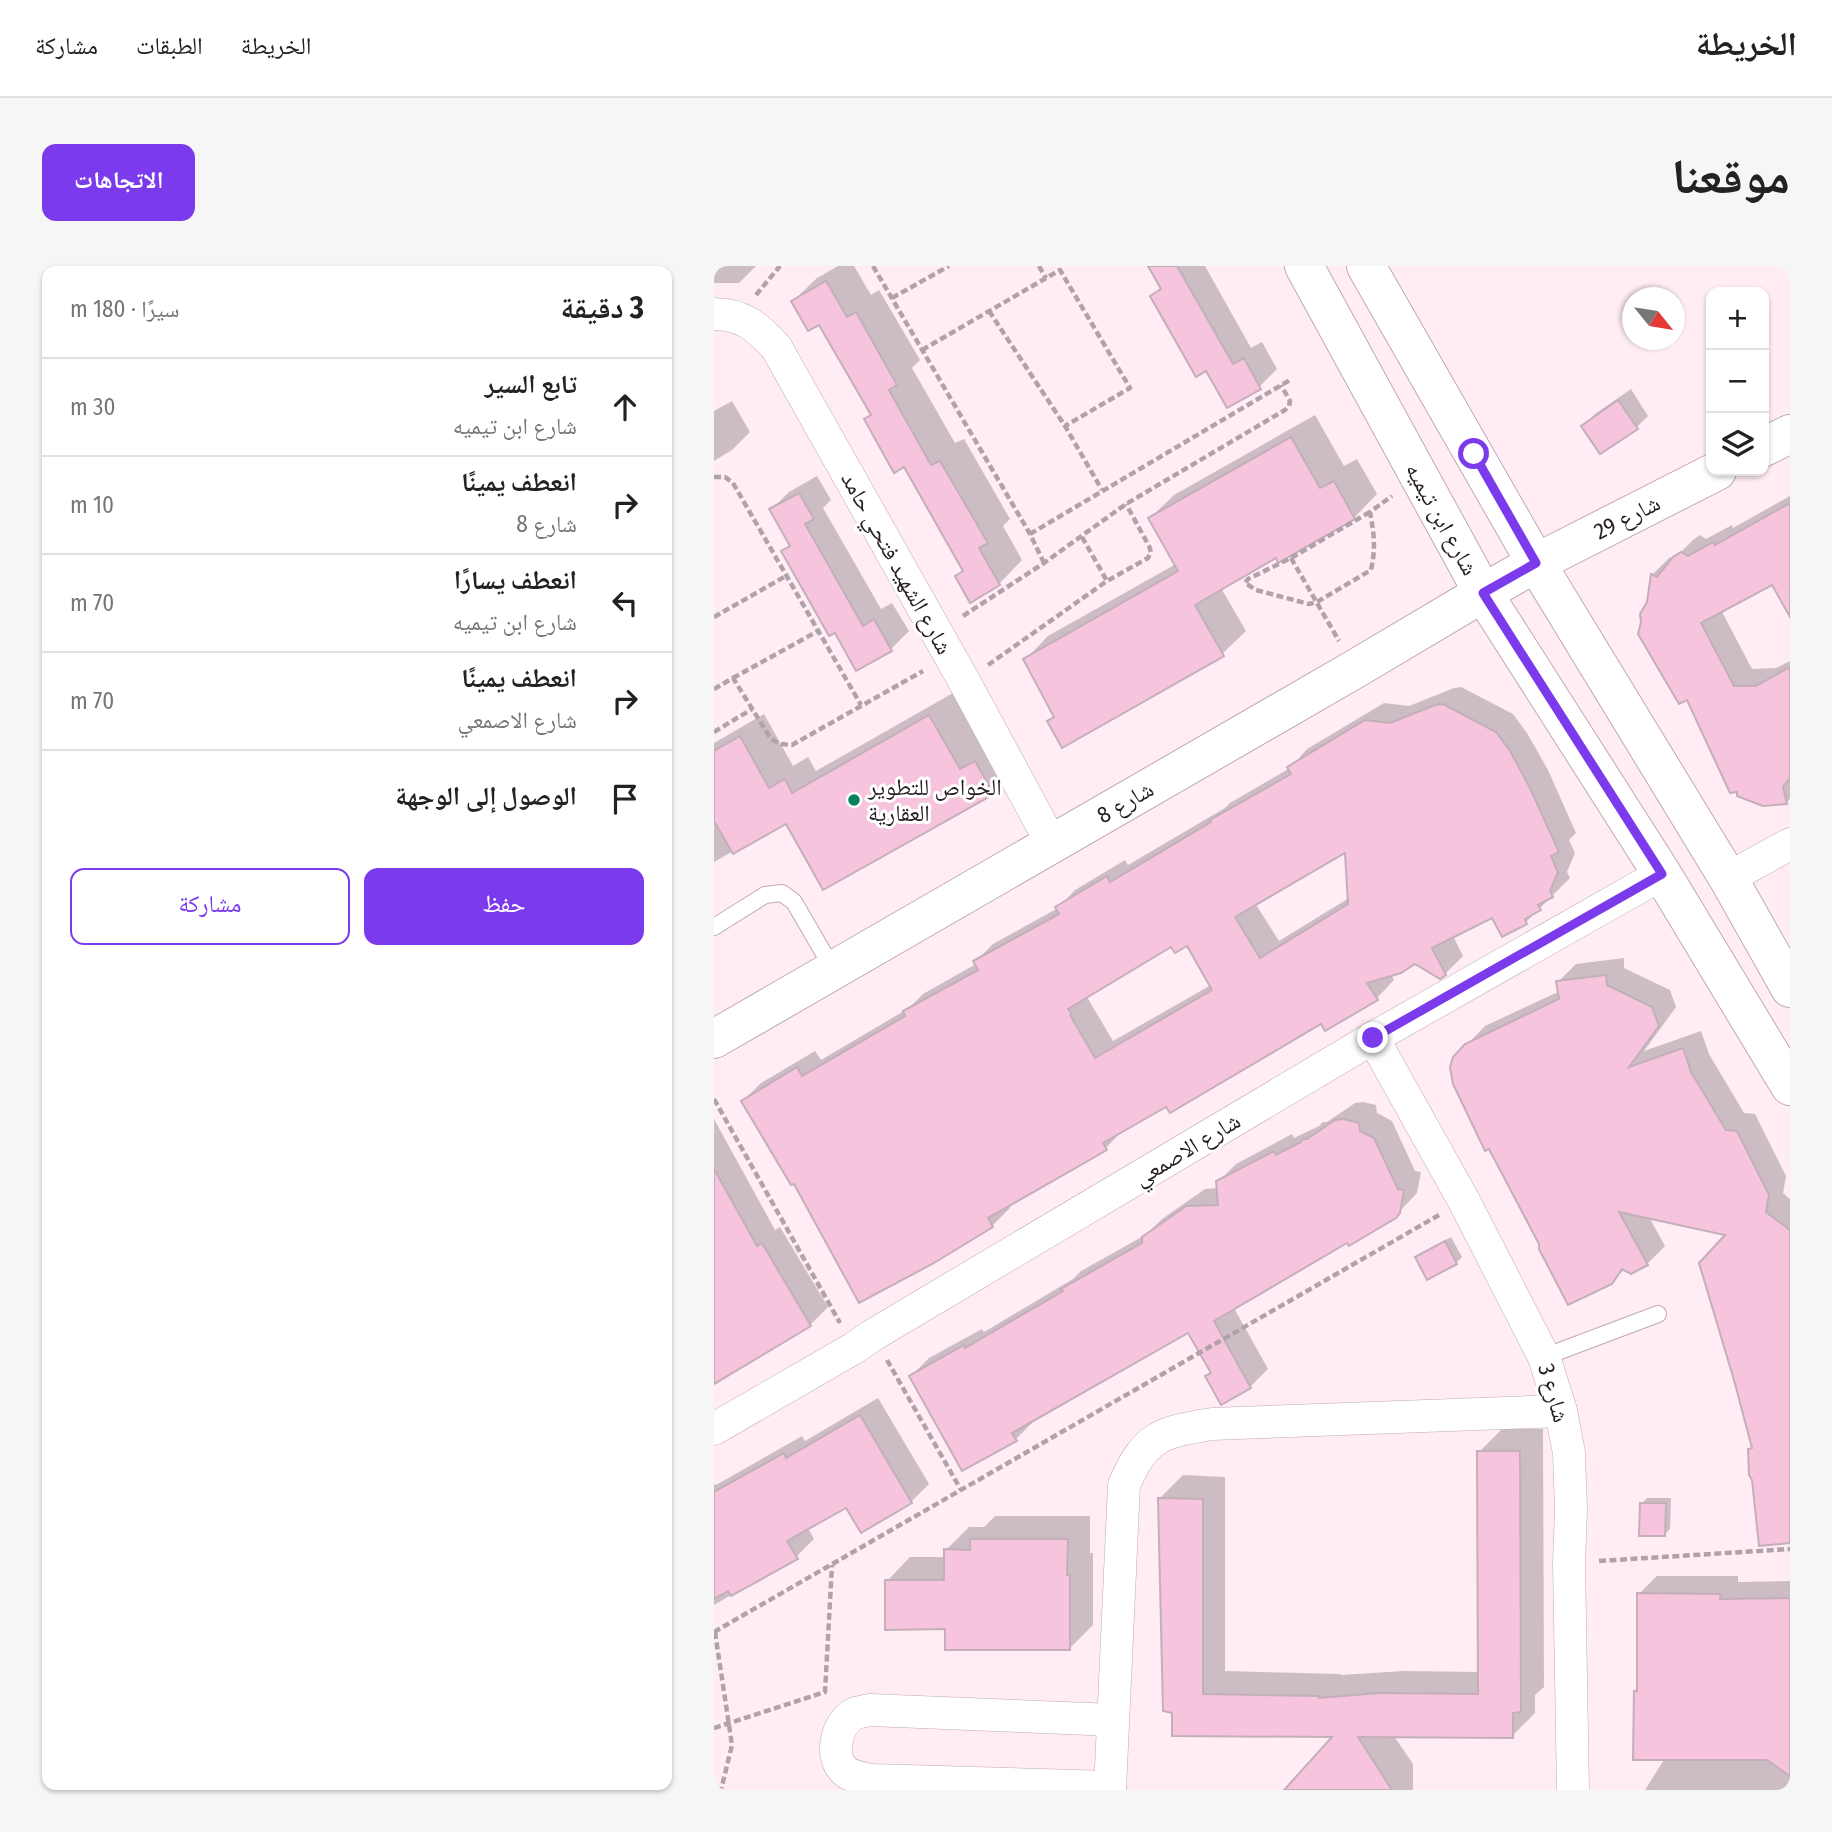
<!DOCTYPE html>
<html lang="ar">
<head>
<meta charset="utf-8">
<style>
	body { margin:0; font-family:"Fira Sans Condensed","Noto Naskh Arabic",sans-serif; background:#f6f6f6; color:#222; direction:rtl }
	.controls { position:absolute; right:21px; top:21px; display:grid; overflow:hidden; border-radius:14px; box-shadow:0 2px 5px #0004 }
	.controls button { width:63px; height:63px; display:grid; place-items:center; padding:0; border:0; border-bottom:2px solid #e0e0e0; background:#fff; color:#222; font:35px sans-serif }
	.compass { position:absolute; left:908px; top:21px; width:63px; height:63px; border-radius:50%; background:#fff; box-shadow:0 2px 5px #0004; rotate:120deg }
	.stop { position:absolute; width:21px; height:21px; margin:-16px; border:5px solid #7c3aed; border-radius:50%; background:#fff }
	.stop.end { background:#7c3aed; border-color:#fff; box-shadow:0 2px 7px #0008 }
	.list { margin:0; padding:0; list-style:none }
	h2 { display:flex; justify-content:space-between; align-items:center; height:91px; margin:0; padding:0 28px; font-size:30px }
	h2 small { font-size:23px; font-weight:400; color:#767676 }
	.list li { display:grid; grid-template-columns:46px 1fr auto; gap:21px; align-items:center; box-sizing:border-box; height:98px; padding:0 28px; border-top:2px solid #e0e0e0 }
	.list b { display:block; font-size:26px; white-space:nowrap }
	.list p { margin:0; font-size:23px; white-space:nowrap; color:#767676 }
	.list em { font-size:23px; font-style:normal; color:#767676 }
	.actions { display:flex; gap:14px; padding:21px 28px }
	.actions a { flex:1; padding:16px 0; border:2px solid #7c3aed; border-radius:14px; text-align:center; font-size:24px; color:#7c3aed }
	.actions .main { background:#7c3aed; color:#fff }
	.icon { flex:none; width:38px; height:38px; fill:none; stroke:currentColor; stroke-width:2; stroke-linecap:round; stroke-linejoin:round }
	.map { position:relative; flex:none; width:1076px; height:1524px; overflow:hidden; direction:ltr; border-radius:14px }
	header { display:flex; align-items:center; gap:42px; box-sizing:border-box; height:98px; padding:0 35px; background:#fff; border-bottom:2px solid #e0e0e0 }
	header strong { font-size:33px }
	nav { display:flex; gap:38px; margin-inline-start:auto; font-size:24px }
	.intro { display:flex; align-items:center; justify-content:space-between; box-sizing:border-box; height:168px; padding:0 42px }
	h1 { margin:0; font-size:49px }
	.button { padding:18px 32px; border-radius:14px; background:#7c3aed; color:#fff; font-size:24px; font-weight:700 }
	main { display:flex; gap:42px; padding:0 42px }
	aside { flex:1; background:#fff; border-radius:14px; box-shadow:0 2px 5px #0004 }
	.map>svg:first-child { display:block }
	.shadow { fill:#0003; fill-rule:evenodd }
	.building { fill:#f6c5dd; stroke:#c4afb9; stroke-width:2; fill-rule:evenodd }
	.lines { fill:none; stroke-linecap:round; stroke-linejoin:round }
	.lane-casing { stroke:#bfaab4; stroke-width:18 }
	.street-casing { stroke:#bfaab4; stroke-width:33 }
	.secondary-casing { stroke:#bfaab4; stroke-width:40 }
	.path { stroke:#b1a2a9; stroke-width:4.5; stroke-dasharray:7 3.5; stroke-linecap:butt }
	.lane { stroke:#fff; stroke-width:16 }
	.street { stroke:#fff; stroke-width:32 }
	.secondary { stroke:#fff; stroke-width:38 }
	.route { stroke:#7c3aed; stroke-width:9 }
	.poi-dot { fill:#038262; stroke:#fff; stroke-width:2.5 }
	.labels { text-anchor:middle; stroke-width:6; stroke-linejoin:round; paint-order:stroke }
	.street-label { font-size:23px; fill:#261e22; stroke:#fff }
	.poi-label { font-size:23px; fill:#261e22; stroke:#fff; text-anchor:start }
</style>
</head>
<body>
<header>
<strong>الخريطة</strong>
<nav><a>الخريطة</a><a>الطبقات</a><a>مشاركة</a></nav>
</header>
<div class="intro"><h1>موقعنا</h1><a class="button">الاتجاهات</a></div>
<main>
<div class="map">
<svg width="1076" height="1524" viewBox="0 0 1076 1524">
	<rect width="100%" height="100%" fill="#ffecf5"/>
	<g class="shadow">
		<path d="M0,0H42L25,17H0Z"/>
		<path d="M124,0H140L157,29L165,24L206,94L198,102L241,177L250,173L296,253L289,260L308,294L285,318L243,311L250,304L190,199L152,154L158,148L106,56L79,35L103,12Z"/>
		<path d="M436,0H491L537,82L548,76L563,103L545,121L493,102L438,30L448,20Z"/>
		<path d="M917,123L934,150L923,161L869,160L881,148Z"/>
		<path d="M18,135L36,166L18,184L0,195V145Z"/>
		<path d="M601,149L630,200L643,193L663,228L640,252L563,290L507,322L532,365L508,388L335,455L341,449L311,394L334,370L462,298L436,252L460,229Z"/>
		<path d="M103,210L117,234L109,242L167,343L178,337L195,365L177,383L121,364L69,285L77,278L57,244L75,226Z"/>
		<path d="M1076,230V348L1058,316L1007,344L1038,403L1062,402L1076,395V533L1073,536L1049,539L935,336L939,308L956,291L960,293L980,273L986,269L992,273L1018,259L1019,262Z"/>
		<path d="M747,421L799,448L813,467L834,504L862,567L855,574L861,587L853,606L856,612L812,656L778,650L739,670L749,690L731,708L701,696L677,708L680,714L663,732L607,756L453,838L409,864L392,882L294,938L296,942L278,960L81,915L29,835L47,817L101,785L107,794L195,742L209,728L262,698L261,696L279,678L344,642L361,624L411,594L414,599L511,542L516,537L576,502L593,483L670,437L695,440L740,422ZM632,584L635,632L565,675L541,637ZM458,678H474L497,719L399,775L373,731Z"/>
		<path d="M239,427L302,503L279,527L72,555L0,596V477L50,448L79,500L94,491L102,505Z"/>
		<path d="M910,692V702L956,724L962,741L930,785L987,765L995,788L1030,847L1041,848L1072,910L1069,927L1076,933V1275L1035,1184L1039,1180L1014,968L935,951L951,980L933,998L917,1006L911,1003L897,1016L827,978L740,792L771,760L846,725L844,716L862,698Z"/>
		<path d="M649,836L662,839L663,847L678,855L701,905L707,906L703,927L681,950L633,975L520,1042L554,1103L536,1121L493,1111L498,1106L475,1065L318,1153L319,1156L302,1173L197,1110L215,1092L268,1063L270,1066L359,1013L367,1005L433,968L448,953L491,923L505,922L504,916L522,898L578,868L580,872L605,860L609,856H613L641,837Z"/>
		<path d="M0,853L61,964L66,961L114,1041L96,1059L0,1116Z"/>
		<path d="M737,971L748,991L742,997L703,992L709,986Z"/>
		<path d="M164,1132L215,1218L197,1236L133,1240L94,1262L100,1273L82,1291L0,1339V1218L2,1219L88,1170L91,1175Z"/>
		<path d="M788,1163H829L830,1421L821,1429V1447L798,1470H680L699,1498V1524H576L622,1469L460,1468L446,1232L469,1209L511,1211V1405L627,1408V1409L690,1405L766,1406L765,1186Z"/>
		<path d="M933,1232H957L956,1263L951,1268L927,1238Z"/>
		<path d="M281,1250H376V1287H379V1359L355,1383L233,1362L173,1315L196,1291H232V1284L255,1261H270Z"/>
		<path d="M943,1310H1024V1316L1076,1315V1524H931L951,1492L922,1426L925,1423V1328Z"/>
	</g>
	<g class="building">
		<path d="M434,0H463L519,98L530,92L547,123L513,142L492,105L482,111L436,30L447,23Z"/>
		<path d="M112,15L133,51L142,46L183,119L175,124L217,199L226,195L274,277L265,282L286,319L256,337L241,310L249,305L190,201L180,207L150,153L157,149L105,59L94,65L77,35Z"/>
		<path d="M904,134L924,163L886,188L867,160Z"/>
		<path d="M577,171L606,222L620,215L641,253L564,297L562,292L481,339L510,390L348,482L333,455L340,451L309,393L464,305L434,252Z"/>
		<path d="M85,227L100,253L91,258L149,360L160,353L178,385L142,405L121,367L115,370L67,285L76,280L55,243Z"/>
		<path d="M1076,237V351L1058,319L987,357L1020,420H1042L1076,401V512L1069,521L1073,538L1049,540L1023,530V526L1016,527L973,434L965,438L924,368L927,356L926,348L933,336L937,308L943,311L959,291L967,286L974,290L999,276L1001,279Z"/>
		<path d="M729,438L782,466L796,485L816,522L845,586L837,590L844,606L836,625L839,631L824,639L827,644L811,653L813,658L788,671L778,652L718,682L732,709L726,713L701,698L687,707L653,717L664,734L611,765L607,758L456,847L452,841L389,877L393,884L274,952L279,961L220,997L145,1037L80,918L77,919L27,835L83,801L88,810L191,750L189,745L264,704L259,695L345,648L341,641L393,610L396,616L497,556L496,554L577,508L573,501L651,454L676,457L721,439ZM631,587L634,638L546,692L521,651ZM473,680L498,724L381,792L356,749L358,748L354,743L457,681L461,687Z"/>
		<path d="M215,449L246,503L261,495L280,528L109,624L72,558L19,588L0,555V485L26,470L55,522L71,513L78,527Z"/>
		<path d="M892,709L893,719L938,741L945,760L915,801L969,782L977,806L1012,864L1023,865L1055,929L1052,946L1076,964V1277L1045,1280L1038,1214L1035,1209L1034,1183L1038,1182L1020,1114L985,997L1011,969L905,946L934,999L917,1008L908,1003L898,1018L854,1039L825,983V978L775,883L771,885L739,818L736,801L739,791L751,778L845,733L842,715Z"/>
		<path d="M630,853L645,857L646,865L660,872L684,923L690,924L686,947L682,952L635,980L633,977L500,1055L537,1122L507,1139L491,1110L497,1107L474,1067L298,1167L303,1175L248,1205L195,1110L250,1079L251,1082L349,1025L347,1023L428,977V971L472,940L504,939L502,915L560,885L562,889L587,876L589,873H593L621,854Z"/>
		<path d="M0,903L43,980L48,977L97,1060L0,1118Z"/>
		<path d="M731,975L743,998L713,1014L701,991Z"/>
		<path d="M146,1149L198,1237L147,1267L132,1242L73,1275L84,1293L17,1330L14,1325L0,1333V1226L70,1187L72,1192Z"/>
		<path d="M763,1185H806L807,1446L799,1447V1472L644,1471L678,1524H570L618,1471L458,1470V1447L449,1445L444,1232L489,1233V1428L605,1430V1432L666,1427L764,1428Z"/>
		<path d="M926,1237H952L951,1270H925Z"/>
		<path d="M256,1273H354L353,1309H356V1384H231V1363L171,1364V1314H230V1283L256,1284Z"/>
		<path d="M923,1327L1007,1328L1006,1333L1076,1332V1510L1053,1494H919L920,1425H923Z"/>
	</g>
	<g class="lines">
		<defs>
			<g id="lane">
				<path d="M0,661L51,629L68,627L80,636L120,705"/>
				<path d="M830,1091L944,1048"/>
			</g>
			<g id="street">
				<path d="M0,48C29,48 43,61 62,81L250,415L338,578"/>
				<path d="M1014,612L1076,578"/>
				<path d="M659,772L750,935L830,1091L847,1145L855,1187L857,1244L855,1297L859,1524"/>
				<path d="M0,1163L140,1082L159,1069L659,772L948,608"/>
				<path d="M396,1521L158,1514C148,1512 135,1511 128,1502C116,1487 123,1457 140,1448C144,1446 151,1445 156,1444L399,1454"/>
				<path d="M396,1524L410,1219C431,1170 447,1166 498,1158L847,1145"/>
			</g>
			<g id="secondary">
				<path d="M590,0L769,327L948,608L1076,820"/>
				<path d="M652,0L822,297L1014,612L1076,722"/>
				<path d="M1050,181L1076,168"/>
				<path d="M0,773L641,403L769,327L822,297L1003,205"/>
			</g>
		</defs>
		<use href="#lane" class="lane-casing"/>
		<use href="#street" class="street-casing"/>
		<use href="#secondary" class="secondary-casing"/>
		<g class="path">
			<path d="M159,0L316,268L330,297"/>
			<path d="M325,0L332,12"/>
			<path d="M42,29L66,0"/>
			<path d="M178,32L235,0"/>
			<path d="M275,45L351,160L388,224"/>
			<path d="M208,84L346,4L416,122L351,160"/>
			<path d="M0,211H11L19,217L147,439"/>
			<path d="M656,246L577,292L534,313L531,317L542,324L595,338L603,336L657,304C662,281 660,268 656,246L678,230"/>
			<path d="M316,268L576,114"/>
			<path d="M368,271L393,315"/>
			<path d="M577,292L625,375"/>
			<path d="M249,350L330,297L412,238L571,144L575,140L576,135L567,119"/>
			<path d="M0,351L72,310"/>
			<path d="M274,399L393,315L434,292L437,286L435,280L412,238"/>
			<path d="M19,412L104,365"/>
			<path d="M0,423L19,412L57,473L67,478L78,479L209,405"/>
			<path d="M0,466L38,443"/>
			<path d="M0,833L126,1057"/>
			<path d="M173,1094L247,1224"/>
			<path d="M885,1295L1076,1283"/>
			<path d="M0,1366L725,949"/>
			<path d="M1,1366L18,1479L7,1524"/>
			<path d="M0,1462L111,1426L118,1299"/>
		</g>
		<use href="#lane" class="lane"/>
		<use href="#street" class="street"/>
		<use href="#secondary" class="secondary"/>
	</g>
	<g class="lines">
		<path class="route" d="M659,772L948,608L769,327L822,297L760,188"/>
	</g>
	<circle class="poi-dot" cx="140" cy="534" r="7"/>
	<g class="labels">
		<g class="street-label">
			<text transform="translate(913 251) rotate(-27)" y="8">شارع 29</text>
			<text transform="translate(728 253) rotate(61)" y="8">شارع ابن تيميه</text>
			<text transform="translate(183 297) rotate(61)" y="8">شارع الشهيد فتحي حامد</text>
			<text transform="translate(411 536) rotate(-30)" y="8">شارع 8</text>
			<text transform="translate(473 883) rotate(-31)" y="8">شارع الاصمعي</text>
			<text transform="translate(840 1127) rotate(74)" y="8">شارع 3</text>
		</g>
		<g class="poi-label">
			<text x="154" y="529">الخواص للتطوير<tspan x="154" dy="26">العقارية</tspan></text>
		</g>
	</g>
</svg>
<div class="controls">
<button>+</button>
<button>−</button>
<button><svg class="icon" aria-label="layers" viewBox="0 0 24 24"><path d="M12 4l9 5-9 5-9-5zM3 14l9 5 9-5"/></svg></button>
</div>
<svg class="compass" viewBox="-18 -18 36 36"><path d="M0-13l5 13h-10z" fill="#e53935"/><path d="M0 13l5-13h-10z" fill="#767676"/></svg>
<div class="stop" style="left:760px;top:188px"></div>
<div class="stop end" style="left:659px;top:772px"></div>
</div>
<aside>
<h2>3 دقيقة<small>سيرًا · 180 m</small></h2>
<ul class="list">
<li><svg class="icon" aria-label="ahead" viewBox="0 0 24 24"><path d="M12 20V5M6 11l6-6 6 6"/></svg><div><b>تابع السير</b><p>شارع ابن تيميه</p></div><em>30 m</em></li>
<li><svg class="icon" aria-label="right" viewBox="0 0 24 24"><path d="M7 20v-9h11M14 6l5 5-5 5"/></svg><div><b>انعطف يمينًا</b><p>شارع 8</p></div><em>10 m</em></li>
<li><svg class="icon" aria-label="left" viewBox="0 0 24 24"><path d="M17 20v-9H6M10 6l-5 5 5 5"/></svg><div><b>انعطف يسارًا</b><p>شارع ابن تيميه</p></div><em>70 m</em></li>
<li><svg class="icon" aria-label="right" viewBox="0 0 24 24"><path d="M7 20v-9h11M14 6l5 5-5 5"/></svg><div><b>انعطف يمينًا</b><p>شارع الاصمعي</p></div><em>70 m</em></li>
<li><svg class="icon" aria-label="arrive" viewBox="0 0 24 24"><path d="M6 21V4h12l-3 4 3 4H6"/></svg><div><b>الوصول إلى الوجهة</b></div></li>
</ul>
<div class="actions"><a class="main">حفظ</a><a>مشاركة</a></div>
</aside>
</main>
</body>
</html>
